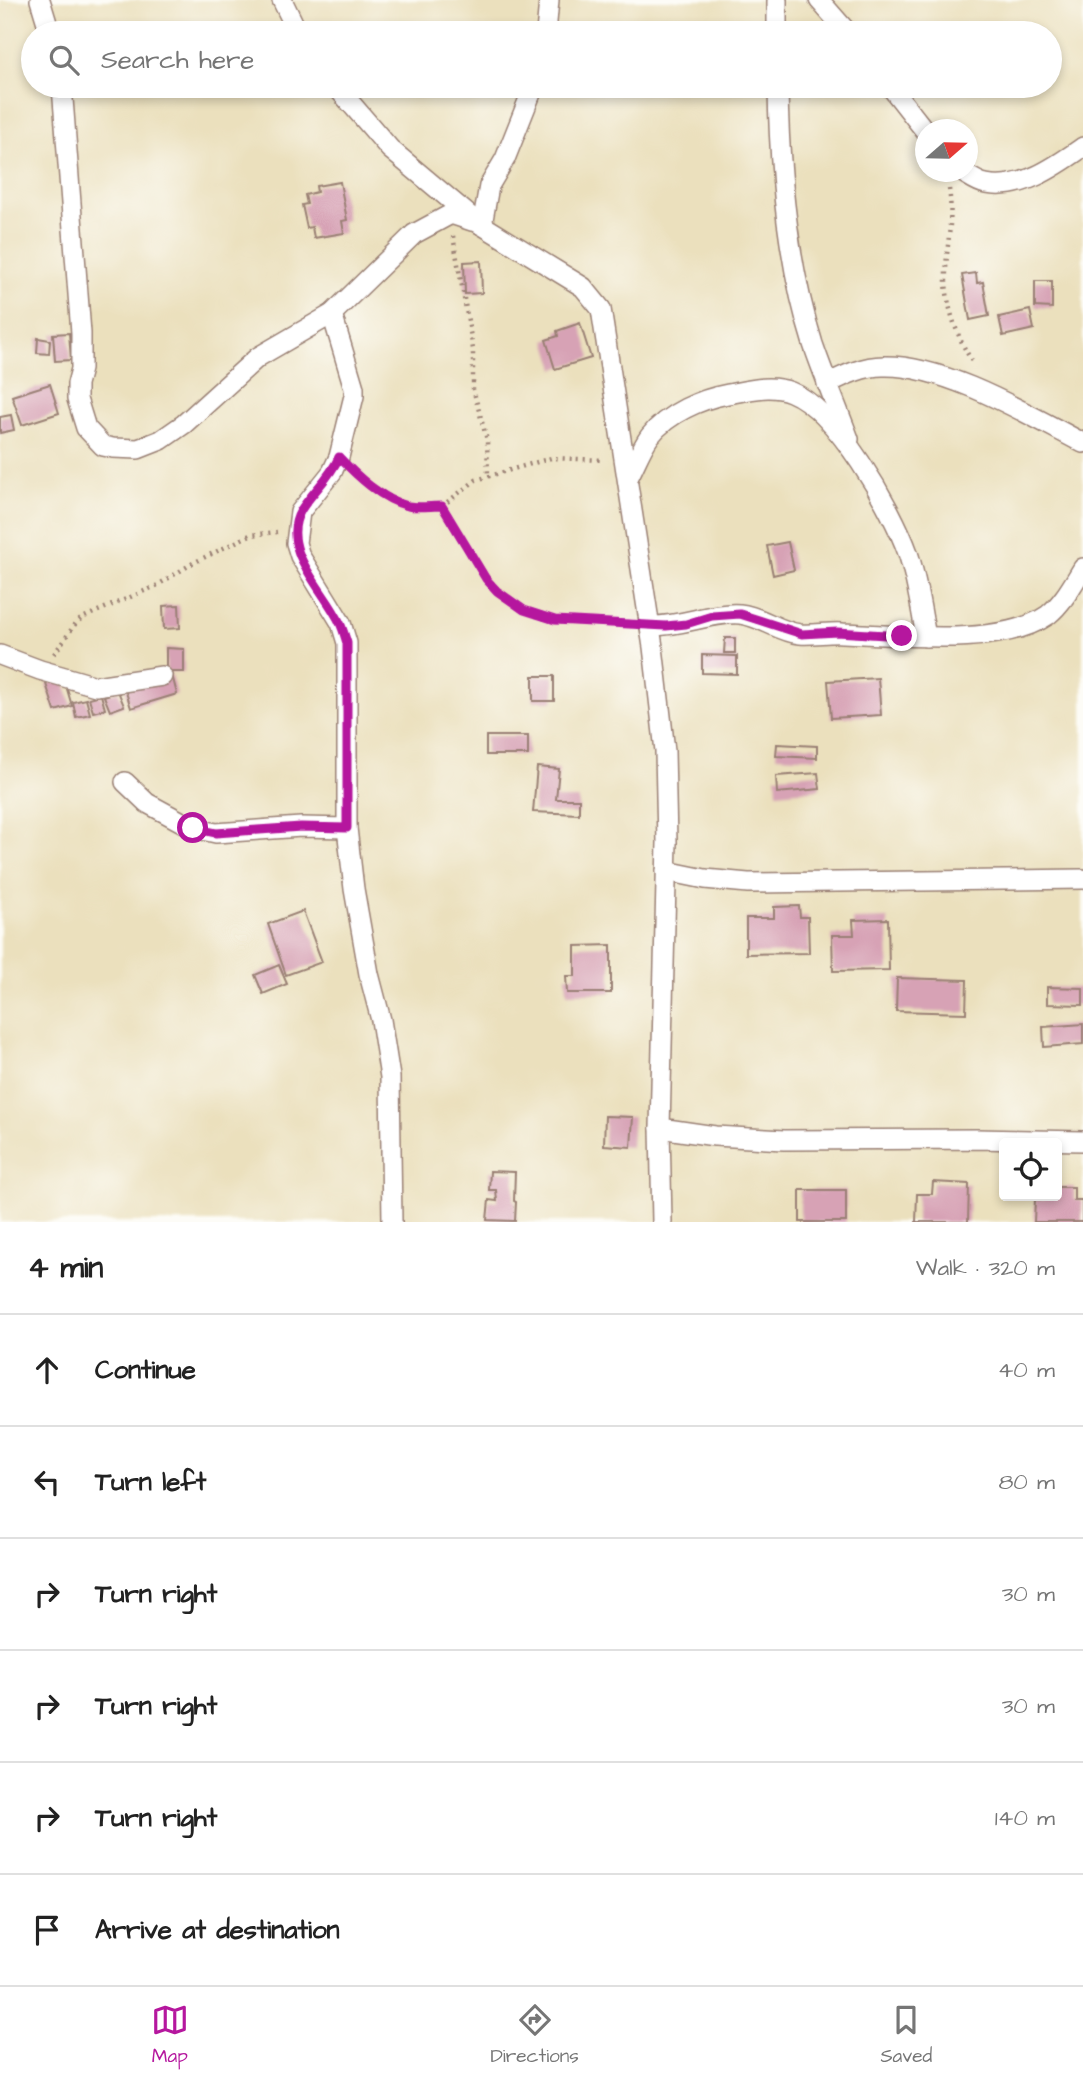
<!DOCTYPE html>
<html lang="en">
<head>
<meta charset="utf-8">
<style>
	body { margin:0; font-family:"Architects Daughter",sans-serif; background:#f2f2f2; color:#222 }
	.controls { position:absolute; right:21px; bottom:21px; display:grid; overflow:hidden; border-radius:7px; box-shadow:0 4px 10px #0003 }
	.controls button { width:63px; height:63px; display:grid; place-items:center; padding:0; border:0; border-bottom:2px solid #e0e0e0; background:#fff; color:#222; font:35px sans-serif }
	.compass { position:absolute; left:915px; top:119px; width:63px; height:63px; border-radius:50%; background:#fff; box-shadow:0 4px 10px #0003; rotate:70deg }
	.stop { position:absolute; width:21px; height:21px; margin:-16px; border:5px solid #b5179e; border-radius:50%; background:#fff }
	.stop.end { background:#b5179e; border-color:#fff; box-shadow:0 2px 7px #0008 }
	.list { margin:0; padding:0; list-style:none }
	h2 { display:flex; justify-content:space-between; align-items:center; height:91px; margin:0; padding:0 28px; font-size:30px }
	h2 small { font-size:23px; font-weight:400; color:#767676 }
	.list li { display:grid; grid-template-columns:46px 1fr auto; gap:21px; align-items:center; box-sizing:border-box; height:112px; padding:0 28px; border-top:2px solid #e0e0e0 }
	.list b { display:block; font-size:26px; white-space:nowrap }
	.list em { font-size:23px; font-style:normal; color:#767676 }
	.icon { flex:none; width:38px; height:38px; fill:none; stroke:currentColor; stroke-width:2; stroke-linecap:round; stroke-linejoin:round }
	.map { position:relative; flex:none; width:1083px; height:1222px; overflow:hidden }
	.search { position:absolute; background:#fff; box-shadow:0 4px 10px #0003; left:21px; right:21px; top:21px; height:77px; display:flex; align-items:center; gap:18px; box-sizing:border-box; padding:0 24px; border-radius:38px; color:#767676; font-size:26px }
	.sheet { height:763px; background:#fff }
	nav { display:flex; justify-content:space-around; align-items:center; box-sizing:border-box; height:98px; border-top:2px solid #e0e0e0; background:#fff; font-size:19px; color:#767676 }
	nav a { display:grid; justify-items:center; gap:4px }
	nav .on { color:#b5179e }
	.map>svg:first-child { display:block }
	.building { fill:#d7a2b5 }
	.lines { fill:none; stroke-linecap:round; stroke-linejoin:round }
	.street-casing { stroke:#9a8074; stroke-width:22 }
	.path { stroke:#9a8074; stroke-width:4.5; stroke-dasharray:2 5; stroke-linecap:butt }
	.street { stroke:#fff; stroke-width:19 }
	.route { stroke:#b5179e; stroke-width:9 }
</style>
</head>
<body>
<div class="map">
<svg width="1083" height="1222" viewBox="0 0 1083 1222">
	<rect width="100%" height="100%" fill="#fdfcf7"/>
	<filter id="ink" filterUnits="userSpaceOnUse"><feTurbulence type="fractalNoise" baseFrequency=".0143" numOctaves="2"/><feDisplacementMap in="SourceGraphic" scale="14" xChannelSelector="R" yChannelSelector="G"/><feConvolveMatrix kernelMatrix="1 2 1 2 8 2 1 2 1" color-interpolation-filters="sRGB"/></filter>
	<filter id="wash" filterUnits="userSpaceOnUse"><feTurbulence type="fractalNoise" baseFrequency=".00686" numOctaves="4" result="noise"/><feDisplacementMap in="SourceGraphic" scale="28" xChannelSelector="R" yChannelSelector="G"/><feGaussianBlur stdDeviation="1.57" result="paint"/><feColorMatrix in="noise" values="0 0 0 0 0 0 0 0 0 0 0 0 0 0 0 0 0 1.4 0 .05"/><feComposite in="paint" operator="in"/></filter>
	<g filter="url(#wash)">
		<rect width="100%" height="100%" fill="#ebe0bd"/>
		<g id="blocks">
			<g class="building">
				<path d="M340,182L347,220L342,221L344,233L314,238L312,227L307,228L302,205L307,204L305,195L317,192L316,186Z"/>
				<path d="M481,261L482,293L465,294L464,262Z"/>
				<path d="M976,273L977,283L983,282L989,316L970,320L962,275Z"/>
				<path d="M1035,281H1052V308L1035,307Z"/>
				<path d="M1030,310L1034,329L1003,336L999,317Z"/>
				<path d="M580,323L591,358L555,369L546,340L558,336L557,331Z"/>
				<path d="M69,333L71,360L55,361L53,334Z"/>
				<path d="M38,338L50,340L49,354L37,353Z"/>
				<path d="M50,384L59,413L22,425L12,396Z"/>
				<path d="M11,415L14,430L0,433V417Z"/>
				<path d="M788,542L794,570L773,575L767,546Z"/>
				<path d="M179,605L180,628L164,629L163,606Z"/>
				<path d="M725,638H735V653H724Z"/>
				<path d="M166,648L184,649V672H166Z"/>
				<path d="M702,655L737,656V674L702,673Z"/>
				<path d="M172,675L177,694L131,708L125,689Z"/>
				<rect x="533" y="676" width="21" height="25"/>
				<path d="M878,678L881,715L831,718L828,681Z"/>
				<path d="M64,679L72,706L55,711L46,684Z"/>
				<path d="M118,691L124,706L110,711L104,696Z"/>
				<path d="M101,695L105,709L93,712L89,698Z"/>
				<path d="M86,699L90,714L76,717L73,702Z"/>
				<rect x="486" y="736" width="42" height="19"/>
				<path d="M777,744L817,746V758L776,756Z"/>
				<path d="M537,767L559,769L556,799H579V814L533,812Z"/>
				<path d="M818,773L820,789L777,793L776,776Z"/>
				<path d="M799,906L800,917H808L809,953L746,954V918H774V907Z"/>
				<path d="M303,911L322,962L286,975L268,924Z"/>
				<path d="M888,919L889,970L833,971L832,935H854L853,920Z"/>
				<path d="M611,945V993H567L566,976H575V946Z"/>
				<path d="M279,965L287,984L263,994L255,975Z"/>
				<path d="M897,978L967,980L966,1013L896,1011Z"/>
				<path d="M1047,987L1083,988V1005L1047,1004Z"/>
				<path d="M1083,1024V1044L1044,1047L1043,1027Z"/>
				<path d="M605,1116L633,1117L631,1147L604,1145Z"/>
				<path d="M490,1171L515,1172L514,1201L516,1202L515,1221L487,1220L489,1200L497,1201L496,1190H489Z"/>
				<path d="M933,1182L969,1184L968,1222H916L917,1194H932Z"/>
				<path d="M1057,1187H1074V1200H1082V1222H1034L1035,1199L1045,1200V1196H1057Z"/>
				<rect x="800" y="1190" width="46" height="32"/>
			</g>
		</g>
	</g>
	<g filter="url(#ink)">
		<use href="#blocks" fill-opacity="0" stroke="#9a8074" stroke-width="2"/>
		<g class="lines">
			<defs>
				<g id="street">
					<path d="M40,0L50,33"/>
					<path d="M282,0L298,33"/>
					<path d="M777,0V33"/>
					<path d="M819,0L848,33"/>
					<path d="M546,33L549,0"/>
					<path d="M62,86L81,333V369L77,384V399L86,428L103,446L113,448L138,449L161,440L184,424L258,357L332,314L414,234L451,214L472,221"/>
					<path d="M336,86L390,149L477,222L583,287L601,309L653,647L665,751L667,842L660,1128L662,1222"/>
					<path d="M778,86C779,173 787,261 813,344C824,376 837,407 849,439"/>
					<path d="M890,86L926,132"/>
					<path d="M962,172C969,176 978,183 986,184C1021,191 1056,166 1083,147"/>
					<path d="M482,225L489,186L505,159L534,86"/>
					<path d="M332,314L354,388V396L339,457L332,472L300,512L296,543L300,556L341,623L347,643V828L354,889L369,974L381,1020L390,1077L392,1222"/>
					<path d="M827,384C845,375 864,366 883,366C944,364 1029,415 1083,443"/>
					<path d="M628,478C635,465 641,448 650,436C668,413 701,399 728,394C749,390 770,384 791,392C836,410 892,508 908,553C917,580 921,609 926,637"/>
					<path d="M650,626C682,627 710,612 740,614C761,616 779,632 800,634C814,635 829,632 843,633C898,635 1001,648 1048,615C1063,603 1073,584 1083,568"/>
					<path d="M0,655L40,670L96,686L162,676"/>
					<path d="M125,782L147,803L193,828L216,833L301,827L347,828"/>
					<path d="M666,871L705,879L748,883L1083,879"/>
					<path d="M660,1128L715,1136L784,1140L976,1139L1083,1141"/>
				</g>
			</defs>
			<use href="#street" class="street-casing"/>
			<g class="path">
				<path d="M949,189C954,223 945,249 946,281C947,309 958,339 973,363"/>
				<path d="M453,236L473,349V389L487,440L488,476"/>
				<path d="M354,472L371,486L400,503L411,507L442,506L476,480L551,458L603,460"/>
				<path d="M442,506C470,553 496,613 557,620C580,623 605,623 628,624"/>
				<path d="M54,654L76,623L82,618L156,586L193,563L250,535L277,532"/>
			</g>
			<use href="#street" class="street"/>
		</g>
	</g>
	<g class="lines" filter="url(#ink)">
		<path class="route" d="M193,828L216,833L301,827L347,828V643C345,637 343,629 340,623C325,590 278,549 301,510C313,491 330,478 339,457C357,476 381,499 408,506C418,508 431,506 442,506L486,579L497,591L524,610L555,620L666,626L686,624L712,616L740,614L802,634L837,632L902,636"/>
	</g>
</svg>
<div class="controls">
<button><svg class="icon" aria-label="locate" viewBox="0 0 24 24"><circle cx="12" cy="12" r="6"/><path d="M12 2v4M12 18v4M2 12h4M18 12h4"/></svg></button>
</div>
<svg class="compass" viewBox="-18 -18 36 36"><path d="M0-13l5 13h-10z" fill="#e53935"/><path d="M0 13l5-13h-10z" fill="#767676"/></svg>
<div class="stop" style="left:193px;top:828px"></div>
<div class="stop end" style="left:902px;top:636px"></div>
<div class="search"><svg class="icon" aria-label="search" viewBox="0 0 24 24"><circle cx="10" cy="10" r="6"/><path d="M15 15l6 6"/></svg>Search here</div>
</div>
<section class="sheet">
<h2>4 min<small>Walk · 320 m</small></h2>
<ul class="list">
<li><svg class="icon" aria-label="ahead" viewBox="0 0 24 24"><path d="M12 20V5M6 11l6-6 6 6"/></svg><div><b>Continue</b></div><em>40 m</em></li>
<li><svg class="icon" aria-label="left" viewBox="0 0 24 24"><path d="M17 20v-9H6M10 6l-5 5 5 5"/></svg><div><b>Turn left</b></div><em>80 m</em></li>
<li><svg class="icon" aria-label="right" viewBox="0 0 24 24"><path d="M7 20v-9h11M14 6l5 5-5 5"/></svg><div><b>Turn right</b></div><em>30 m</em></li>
<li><svg class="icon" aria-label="right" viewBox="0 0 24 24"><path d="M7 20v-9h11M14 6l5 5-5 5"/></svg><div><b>Turn right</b></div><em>30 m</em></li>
<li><svg class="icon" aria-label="right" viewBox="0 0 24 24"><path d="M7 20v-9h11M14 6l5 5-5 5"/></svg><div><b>Turn right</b></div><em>140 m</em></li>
<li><svg class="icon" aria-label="arrive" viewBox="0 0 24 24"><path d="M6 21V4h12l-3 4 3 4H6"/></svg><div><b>Arrive at destination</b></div></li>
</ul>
</section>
<nav>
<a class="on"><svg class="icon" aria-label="map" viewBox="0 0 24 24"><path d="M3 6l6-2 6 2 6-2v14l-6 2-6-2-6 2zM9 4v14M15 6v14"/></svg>Map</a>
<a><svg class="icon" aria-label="directions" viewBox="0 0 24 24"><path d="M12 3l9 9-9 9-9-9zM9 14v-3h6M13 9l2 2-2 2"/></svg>Directions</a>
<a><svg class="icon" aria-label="saved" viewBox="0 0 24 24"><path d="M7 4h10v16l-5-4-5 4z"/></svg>Saved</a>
</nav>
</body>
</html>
